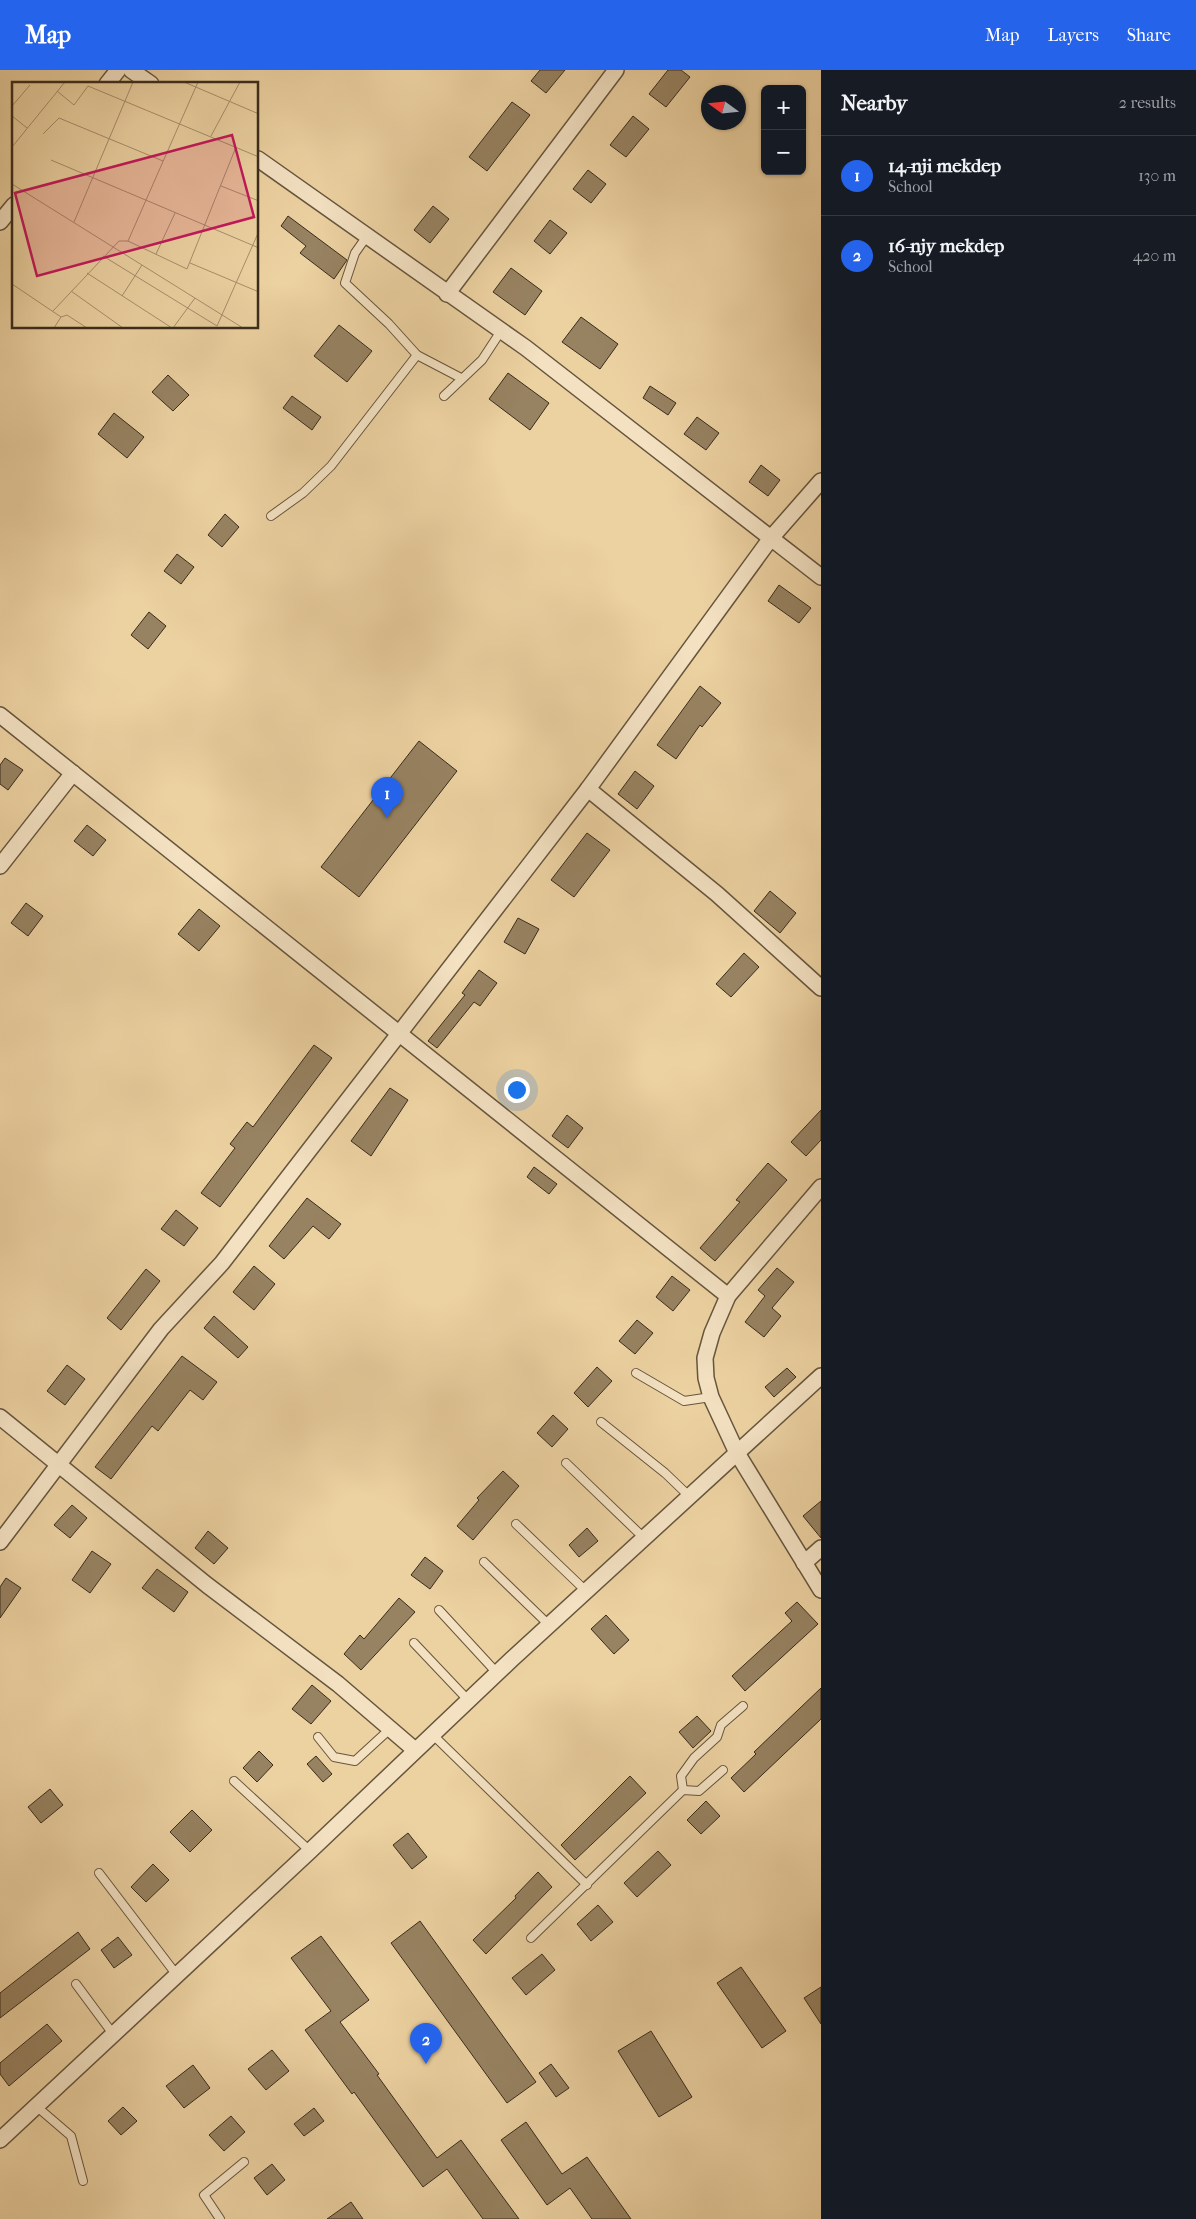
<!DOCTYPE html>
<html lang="en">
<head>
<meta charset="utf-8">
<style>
	body { margin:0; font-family:"IM FELL French Canon",serif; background:#242831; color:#f1f3f6 }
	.controls { position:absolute; right:15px; top:15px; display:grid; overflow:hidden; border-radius:8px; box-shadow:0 1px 4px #0004 }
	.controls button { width:45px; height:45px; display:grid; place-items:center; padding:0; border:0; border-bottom:1px solid #363941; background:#171b24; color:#f1f3f6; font:25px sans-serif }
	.compass { position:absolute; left:701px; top:15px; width:45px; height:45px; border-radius:50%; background:#171b24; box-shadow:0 1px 4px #0004; rotate:285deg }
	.you { position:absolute; left:516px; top:1019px; width:18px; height:18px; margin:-12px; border:4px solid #fff; border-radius:50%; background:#1a73e8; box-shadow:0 0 0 8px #1a73e833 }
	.badge { display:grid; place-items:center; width:32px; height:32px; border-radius:50%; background:#2563eb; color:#fff; font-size:16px; font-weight:700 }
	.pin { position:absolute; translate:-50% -41px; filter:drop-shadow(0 1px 2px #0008) }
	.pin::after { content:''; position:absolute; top:26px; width:18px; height:15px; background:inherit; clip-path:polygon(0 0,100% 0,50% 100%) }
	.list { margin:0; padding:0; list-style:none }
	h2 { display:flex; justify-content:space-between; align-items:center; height:65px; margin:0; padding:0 20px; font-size:21px }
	h2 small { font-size:16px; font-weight:400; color:#9ea1a6 }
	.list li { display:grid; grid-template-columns:32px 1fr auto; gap:15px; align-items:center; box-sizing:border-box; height:80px; padding:0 20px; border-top:1px solid #363941 }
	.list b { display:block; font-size:19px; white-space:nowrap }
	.list p { margin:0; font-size:16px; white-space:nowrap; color:#9ea1a6 }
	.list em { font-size:16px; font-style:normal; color:#9ea1a6 }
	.map { position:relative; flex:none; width:821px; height:2149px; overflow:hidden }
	header { display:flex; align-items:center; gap:30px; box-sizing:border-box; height:70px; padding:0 25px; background:#2563eb; color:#fff }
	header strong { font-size:24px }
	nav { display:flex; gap:28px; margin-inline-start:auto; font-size:18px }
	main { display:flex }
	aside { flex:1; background:#171b24 }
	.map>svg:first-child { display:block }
	.building { fill:#978261; stroke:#3a2c1c }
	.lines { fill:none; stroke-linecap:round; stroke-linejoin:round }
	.lane-casing { stroke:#66553d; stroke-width:10 }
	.street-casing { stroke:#66553d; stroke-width:18 }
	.lane { stroke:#f3e1c2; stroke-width:8 }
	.street { stroke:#f3e1c2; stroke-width:15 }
	.inset-road { fill:none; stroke:#a58f6c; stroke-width:1 }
	.view { fill:#c2185b; fill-opacity:0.15; stroke:#c2185b; stroke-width:2.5 }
	.inset-edge { fill:none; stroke:#3a2c1c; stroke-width:2.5 }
</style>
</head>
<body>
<header>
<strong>Map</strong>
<nav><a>Map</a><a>Layers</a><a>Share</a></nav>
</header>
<main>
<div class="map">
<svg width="821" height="2149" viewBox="0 0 821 2149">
	<rect width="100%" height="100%" fill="#ecd1a1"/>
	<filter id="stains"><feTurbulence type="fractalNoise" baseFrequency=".004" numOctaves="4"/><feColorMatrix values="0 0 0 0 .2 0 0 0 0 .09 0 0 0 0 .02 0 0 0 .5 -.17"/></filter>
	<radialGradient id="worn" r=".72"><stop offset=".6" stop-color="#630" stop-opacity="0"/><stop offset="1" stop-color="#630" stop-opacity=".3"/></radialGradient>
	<g class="building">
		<path d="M540,0H565L546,23L531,11Z"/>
		<path d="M668,0H681L690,7L666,37L649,24Z"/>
		<path d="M512,32L530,45L487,101L469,87Z"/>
		<path d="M633,46L649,59L626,87L610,75Z"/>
		<path d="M588,100L606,114L591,133L573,119Z"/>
		<path d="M433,136L449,149L430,173L414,160Z"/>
		<path d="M288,146L347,190L334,209L300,183L306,176L281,156Z"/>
		<path d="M550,150L567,163L550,184L534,171Z"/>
		<path d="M511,198L542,221L525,245L493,222Z"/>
		<path d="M581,247L618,274L600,299L562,272Z"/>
		<path d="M339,255L372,281L347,312L314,286Z"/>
		<path d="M508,303L549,333L530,360L489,329Z"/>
		<path d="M168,305L189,325L173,341L152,322Z"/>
		<path d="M650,316L676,333L668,345L643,328Z"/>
		<path d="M292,326L321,347L312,360L283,338Z"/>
		<path d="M114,343L144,367L127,388L98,364Z"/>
		<path d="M697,347L719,363L706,380L684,364Z"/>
		<path d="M761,395L780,410L768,426L749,412Z"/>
		<path d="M225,444L239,457L222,477L208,465Z"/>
		<path d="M177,484L194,497L181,514L164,501Z"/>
		<path d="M779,515L811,538L799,553L768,531Z"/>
		<path d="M149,542L166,556L148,579L131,565Z"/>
		<path d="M700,616L721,633L702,657L700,655L676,689L657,675Z"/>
		<path d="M419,671L457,701L359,827L321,797Z"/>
		<path d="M5,688L23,700L8,720L0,714V695Z"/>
		<path d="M635,701L654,716L637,739L618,724Z"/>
		<path d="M87,755L106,770L93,786L74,771Z"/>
		<path d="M587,763L610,780L574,827L551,810Z"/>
		<path d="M770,821L796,843L780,863L754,841Z"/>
		<path d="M26,833L43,846L28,866L11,853Z"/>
		<path d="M199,839L220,856L199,881L178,864Z"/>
		<path d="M518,848L539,859L525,884L504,872Z"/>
		<path d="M744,883L759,897L731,927L716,914Z"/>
		<path d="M479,900L497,913L480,936L474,932L437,978L428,971L465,925L462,923Z"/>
		<path d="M314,975L332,988L220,1137L201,1123L235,1078L230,1074L247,1052L253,1057Z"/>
		<path d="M390,1018L408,1030L371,1086L351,1071Z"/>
		<path d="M821,1040V1070L806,1086L791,1072Z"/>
		<path d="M567,1045L583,1058L568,1078L552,1066Z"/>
		<path d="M768,1093L787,1110L715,1191L700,1178L740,1132L736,1130Z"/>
		<path d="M534,1097L557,1114L549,1124L527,1107Z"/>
		<path d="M307,1128L341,1154L329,1169L313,1156L284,1189L269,1176Z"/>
		<path d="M176,1140L198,1158L184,1176L161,1159Z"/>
		<path d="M254,1196L275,1214L254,1240L233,1222Z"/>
		<path d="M777,1198L794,1212L772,1238L781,1246L764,1267L745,1252L765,1226L758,1220Z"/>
		<path d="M146,1199L160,1211L121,1260L107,1248Z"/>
		<path d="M672,1206L690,1220L673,1241L656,1227Z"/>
		<path d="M214,1246L248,1277L238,1288L204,1258Z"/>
		<path d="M637,1250L653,1263L635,1284L619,1271Z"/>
		<path d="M182,1286L217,1312L203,1330L190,1320L158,1361L152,1356L111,1409L95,1397Z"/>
		<path d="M67,1295L85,1309L65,1335L47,1321Z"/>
		<path d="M597,1297L612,1311L588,1337L574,1323Z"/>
		<path d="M787,1298L796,1307L774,1327L765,1317Z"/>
		<path d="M553,1345L568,1359L552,1377L537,1363Z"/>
		<path d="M503,1401L519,1416L473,1470L457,1456L479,1430L477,1428Z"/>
		<path d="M821,1431V1468L803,1446Z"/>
		<path d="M72,1435L87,1448L70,1468L54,1455Z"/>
		<path d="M587,1458L598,1471L579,1487L569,1475Z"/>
		<path d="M208,1461L228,1478L214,1494L195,1478Z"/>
		<path d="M92,1481L111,1494L90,1523L72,1510Z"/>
		<path d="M425,1487L443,1501L430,1519L411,1505Z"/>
		<path d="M157,1499L188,1522L174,1542L142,1518Z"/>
		<path d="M6,1508L21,1518L0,1548V1517Z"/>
		<path d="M399,1528L415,1542L361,1600L344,1584L360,1565L364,1569Z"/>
		<path d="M797,1532L818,1554L745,1621L732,1606L792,1551L785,1543Z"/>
		<path d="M606,1545L629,1570L614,1584L591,1559Z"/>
		<path d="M312,1615L331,1631L311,1654L292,1639Z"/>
		<path d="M821,1618V1649L744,1722L731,1708L756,1684L754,1682Z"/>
		<path d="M697,1646L711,1661L693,1678L679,1662Z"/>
		<path d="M259,1681L273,1695L257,1712L243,1698Z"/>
		<path d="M316,1686L332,1704L323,1712L307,1694Z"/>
		<path d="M630,1706L646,1723L575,1790L561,1775Z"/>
		<path d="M50,1719L63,1735L41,1753L28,1737Z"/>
		<path d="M706,1731L720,1746L701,1764L687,1750Z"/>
		<path d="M192,1740L212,1760L190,1782L170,1762Z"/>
		<path d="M408,1763L427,1787L412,1799L393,1775Z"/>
		<path d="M658,1781L671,1795L637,1827L624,1813Z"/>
		<path d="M153,1794L169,1810L146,1832L131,1817Z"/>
		<path d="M538,1802L552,1817L486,1884L473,1870L516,1828L515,1826Z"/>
		<path d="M598,1835L613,1852L591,1871L577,1854Z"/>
		<path d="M420,1851L536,2012L507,2033L391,1873Z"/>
		<path d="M78,1862L90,1879L0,1948V1923Z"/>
		<path d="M321,1866L369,1930L340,1952L379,2004L377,2005L437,2088L461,2070L519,2149H483L447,2099L423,2117L354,2022L352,2024L305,1960L331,1941L291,1888Z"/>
		<path d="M118,1867L132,1885L114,1898L101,1880Z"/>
		<path d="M542,1884L555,1900L526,1925L512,1908Z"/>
		<path d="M741,1897L786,1961L762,1978L717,1913Z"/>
		<path d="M821,1917V1954L804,1928Z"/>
		<path d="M47,1954L62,1971L9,2016L0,2004V1993Z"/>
		<path d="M651,1961L692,2027L659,2047L618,1981Z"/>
		<path d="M272,1980L289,2001L266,2020L248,1999Z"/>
		<path d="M551,1994L569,2018L556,2027L539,2003Z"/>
		<path d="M193,1995L210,2018L184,2038L166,2016Z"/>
		<path d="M123,2037L137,2051L121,2065L108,2051Z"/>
		<path d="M314,2038L324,2051L304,2066L294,2054Z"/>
		<path d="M231,2046L245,2062L224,2081L209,2065Z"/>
		<path d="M526,2052L562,2104L587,2087L631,2149H592L570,2118L547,2135L501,2070Z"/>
		<path d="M272,2094L285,2110L267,2125L254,2108Z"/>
		<path d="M351,2132L363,2149H327Z"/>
	</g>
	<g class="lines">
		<defs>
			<g id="lane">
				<path d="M367,166L355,183L345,213L389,254L417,285"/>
				<path d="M444,326L482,290L501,261"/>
				<path d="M271,446L303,423L331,396L417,285L461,308"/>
				<path d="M636,1303L684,1331L711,1327"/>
				<path d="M601,1352L665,1403L689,1426"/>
				<path d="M566,1393L644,1468"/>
				<path d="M516,1454L586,1521"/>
				<path d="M484,1492L549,1555"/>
				<path d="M439,1540L497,1603"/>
				<path d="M414,1573L468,1630"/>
				<path d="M432,1664L587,1815"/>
				<path d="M318,1667L334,1687L355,1691L391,1658"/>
				<path d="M234,1711L310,1781"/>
				<path d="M683,1720L681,1706L694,1688L717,1667L721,1655L743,1636"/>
				<path d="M99,1803L176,1904"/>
				<path d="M531,1868L683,1720L699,1721L723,1700"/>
				<path d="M76,1914L113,1964"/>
				<path d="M36,2036L71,2066L83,2111"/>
				<path d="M220,2149L204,2125L244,2092"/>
			</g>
			<g id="street">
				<path d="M131,0L151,14"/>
				<path d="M107,14L118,0"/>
				<path d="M258,89L526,278L821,507"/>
				<path d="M0,152L14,135"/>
				<path d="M447,224L616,0"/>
				<path d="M0,645L728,1226"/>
				<path d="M588,719L717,824L821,918"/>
				<path d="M0,796L73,703"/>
				<path d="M821,1117L728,1226L712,1263L705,1288L706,1308L711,1327L737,1383L821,1520"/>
				<path d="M0,1347L207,1515L338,1614L415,1680"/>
				<path d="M0,1472L161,1259L222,1193L588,719L771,468L821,411"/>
				<path d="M804,1493L821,1478"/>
				<path d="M0,2070L310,1781L512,1589L821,1306"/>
			</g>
		</defs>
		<use href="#lane" class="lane-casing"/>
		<use href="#street" class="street-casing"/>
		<use href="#lane" class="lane"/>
		<use href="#street" class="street"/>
	</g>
	<g transform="translate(12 12)">
		<rect width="246" height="246" fill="#ecd1a1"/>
		<path class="inset-road" d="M172,0L247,32M45,9L62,23L76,4L247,75M0,24L18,3M0,34L15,46M31,52L47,36L151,79M199,54L228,0M0,65L53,0M39,78L247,166M0,102L231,246M209,104L247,119M62,140L121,0M116,159L186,0M144,172L163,131M91,174L205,244M178,181L247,210M75,191L160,246M0,202L49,235L42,246M59,209L111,246M110,214L130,183M41,229L107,159H116L175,187L224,65M49,235L55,233L75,246M205,244L247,149M161,246L183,216"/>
		<path class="view" d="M220,53L242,135L25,194L3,111Z"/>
		<rect width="246" height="246" class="inset-edge"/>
	</g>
	<rect width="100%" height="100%" filter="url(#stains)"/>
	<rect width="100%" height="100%" fill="url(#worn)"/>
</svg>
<div class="controls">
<button>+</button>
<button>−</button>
</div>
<svg class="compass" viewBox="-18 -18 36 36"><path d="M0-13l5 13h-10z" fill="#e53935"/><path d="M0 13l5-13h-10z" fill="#9ea1a6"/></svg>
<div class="you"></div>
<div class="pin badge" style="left:387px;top:748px">1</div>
<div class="pin badge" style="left:426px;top:1994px">2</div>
</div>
<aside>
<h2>Nearby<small>2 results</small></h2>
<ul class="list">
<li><span class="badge">1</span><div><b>14-nji mekdep</b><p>School</p></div><em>130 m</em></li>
<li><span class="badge">2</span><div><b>16-njy mekdep</b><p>School</p></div><em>420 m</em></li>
</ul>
</aside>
</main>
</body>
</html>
